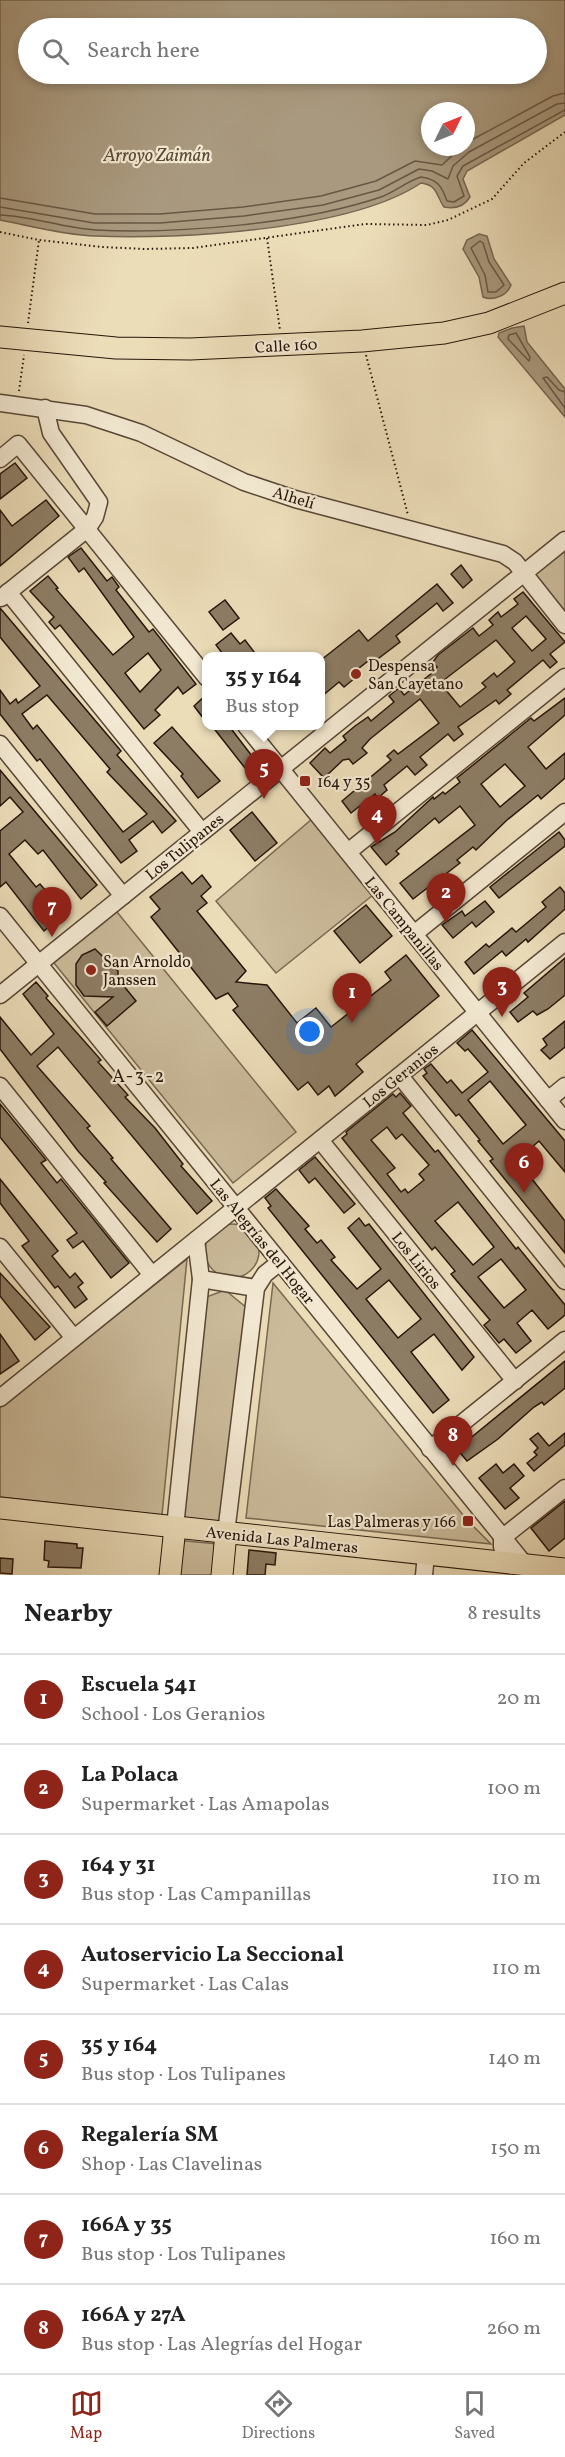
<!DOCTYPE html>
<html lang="en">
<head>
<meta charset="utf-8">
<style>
	body { margin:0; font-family:Vollkorn,serif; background:#f6f6f6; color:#222 }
	.compass { position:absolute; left:421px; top:102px; width:54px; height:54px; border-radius:50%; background:#fff; box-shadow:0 3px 9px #0003; rotate:47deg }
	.you { position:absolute; left:310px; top:1032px; width:21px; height:21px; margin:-15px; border:4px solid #fff; border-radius:50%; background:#1a73e8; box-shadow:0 0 0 9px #1a73e833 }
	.badge { display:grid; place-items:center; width:39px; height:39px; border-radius:50%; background:#8f2418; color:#fff; font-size:20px; font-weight:700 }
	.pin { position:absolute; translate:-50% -50px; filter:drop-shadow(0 2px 3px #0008) }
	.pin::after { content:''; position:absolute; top:32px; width:21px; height:18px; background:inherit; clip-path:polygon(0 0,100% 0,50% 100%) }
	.popup { position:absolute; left:202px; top:652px; width:123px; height:78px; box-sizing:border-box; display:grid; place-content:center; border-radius:12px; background:#fff; filter:drop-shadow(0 2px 4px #0005); font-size:20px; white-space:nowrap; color:#767676 }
	.popup b { font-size:22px; color:#222 }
	.popup::after { content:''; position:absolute; left:50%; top:100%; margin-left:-12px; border:12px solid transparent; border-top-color:#fff }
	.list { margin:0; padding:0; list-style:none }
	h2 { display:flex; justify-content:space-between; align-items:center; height:78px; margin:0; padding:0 24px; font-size:26px }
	h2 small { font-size:20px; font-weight:400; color:#767676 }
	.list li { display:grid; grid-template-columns:39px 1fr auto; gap:18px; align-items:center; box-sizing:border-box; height:90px; padding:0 24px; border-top:2px solid #e0e0e0 }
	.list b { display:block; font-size:22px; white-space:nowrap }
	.list p { margin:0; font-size:20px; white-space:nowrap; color:#767676 }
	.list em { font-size:20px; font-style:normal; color:#767676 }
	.icon { flex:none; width:33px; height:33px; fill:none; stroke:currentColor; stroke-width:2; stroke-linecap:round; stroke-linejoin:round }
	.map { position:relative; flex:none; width:565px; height:1575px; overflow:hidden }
	.search { position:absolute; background:#fff; box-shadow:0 3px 9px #0003; left:18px; right:18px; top:18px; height:66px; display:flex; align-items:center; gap:15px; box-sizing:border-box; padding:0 21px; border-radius:33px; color:#767676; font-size:22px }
	.sheet { height:798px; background:#fff }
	nav { display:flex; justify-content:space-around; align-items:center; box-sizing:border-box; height:84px; border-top:2px solid #e0e0e0; background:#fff; font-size:16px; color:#767676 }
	nav a { display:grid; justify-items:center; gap:3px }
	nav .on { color:#8f2418 }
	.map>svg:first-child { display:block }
	.green { fill:#cbbb9b; stroke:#796852; stroke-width:1.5 }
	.water { fill:#a9997e; stroke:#756450; stroke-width:1.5; fill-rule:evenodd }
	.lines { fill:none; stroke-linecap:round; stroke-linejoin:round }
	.shore { stroke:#685744; stroke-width:1.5 }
	.building { fill:#8d7d65; stroke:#27150a; stroke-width:1.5; fill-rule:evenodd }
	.minor-casing { stroke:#584736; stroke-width:19 }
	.major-casing { stroke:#27150a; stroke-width:23 }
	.path { stroke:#27150a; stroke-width:2; stroke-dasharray:1.5 3; stroke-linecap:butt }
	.minor { stroke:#f3e9d2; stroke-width:16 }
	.major { stroke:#ecddb9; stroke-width:21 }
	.poi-dot { fill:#8f2418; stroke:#f3e9d2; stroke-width:2 }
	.labels { text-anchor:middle; stroke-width:4.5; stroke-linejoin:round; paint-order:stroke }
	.street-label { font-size:16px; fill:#27150a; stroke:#f3e9d2 }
	.poi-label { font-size:16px; fill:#27150a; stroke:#f3e9d2; text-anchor:start }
	.water-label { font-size:18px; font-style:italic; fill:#5b4a38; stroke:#f3e9d2 }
	.neighbourhood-label { font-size:18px; letter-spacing:1.5px; fill:#27150a; stroke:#f3e9d2 }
</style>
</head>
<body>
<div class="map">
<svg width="565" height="1575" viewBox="0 0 565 1575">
	<rect width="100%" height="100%" fill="#ecddb9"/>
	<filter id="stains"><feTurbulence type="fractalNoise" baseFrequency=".00333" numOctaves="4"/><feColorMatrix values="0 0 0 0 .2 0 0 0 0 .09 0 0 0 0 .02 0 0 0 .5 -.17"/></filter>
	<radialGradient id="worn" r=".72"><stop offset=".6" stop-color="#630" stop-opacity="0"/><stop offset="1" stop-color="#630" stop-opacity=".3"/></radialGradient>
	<g class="green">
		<path d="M565,540V625L523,573Z"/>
		<path d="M312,819L373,895L276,973L216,901Z"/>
		<path d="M113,907L296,1132L233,1183L50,958Z"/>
		<circle cx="232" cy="1251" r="27"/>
		<path d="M187,1259L162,1515L0,1497V1408Z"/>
		<path d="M273,1283L468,1521L491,1544L246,1518Z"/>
		<path d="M225,1290L247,1308L224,1520L201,1525L181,1516L201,1299Z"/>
		<path d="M176,1540L218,1544L214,1575H173Z"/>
	</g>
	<g class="water">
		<path d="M0,0H565V115L467,171L463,179L470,197C464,207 455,209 444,207C436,196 438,185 421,183C351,230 180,240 95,236C64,235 31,226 0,220ZM28,28H536V74H28ZM430,111H466V147H430Z"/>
		<path d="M479,234L487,236L494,259L511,285C507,296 493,301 483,297L479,277L463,249L467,240Z"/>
		<path d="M524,326L527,342L565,389V417L498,337L499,333L512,328Z"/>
	</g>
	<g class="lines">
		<g class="shore">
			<path d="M466,143L553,96L565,93"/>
			<path d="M0,198L95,214H160L243,207L321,196L376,181L415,161L442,165L461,147"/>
			<path d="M0,207L94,223H160L244,216L323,205L379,190L419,169L432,171L448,179L453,166L469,152L557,104L565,103"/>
			<path d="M0,215C32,216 63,228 95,230C179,234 301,224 381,197C395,192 407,181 421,177C438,179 442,187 447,201L454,202L464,196L457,176L463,166L565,110"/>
			<path d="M480,241L483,243L489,262L504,285L496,292H488L485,275L471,248Z"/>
			<path d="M516,333L530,357L529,361L508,339L509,335Z"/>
			<path d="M565,392L559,390L547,377L543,378L565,408"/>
		</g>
	</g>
	<g class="building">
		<path d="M15,463L27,478L0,499V474Z"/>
		<path d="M46,500L59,516L0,566V510L12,526Z"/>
		<path d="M81,548L107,581L112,577L119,587L116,590L149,632L153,629L196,684L183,694L178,687L155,710L160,715L144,729L60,625L55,629L49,622L54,617L30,591L48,576L58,588L56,589L113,655L134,637L84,568L79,572L68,557ZM148,653L161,670L140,692L125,673Z"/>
		<path d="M461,565L472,580L463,588L451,574Z"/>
		<path d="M437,584L453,603L443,611L437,603L396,636L400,642L375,661L372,658L358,669L361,673L344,687L339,682L321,697V660L359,630L368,641Z"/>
		<path d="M523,592L565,642L550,654L557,662L550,668L543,660L507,690L511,694L499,704L496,700L458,727L463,734L454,741L448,734L420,757L427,765L415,775L407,766L384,785L387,790L378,798L375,794L351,813L342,801L391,760L387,756L394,750L398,754L439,723L420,699L370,739L362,748L367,753L353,764L349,759L343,760L324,778L310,763L325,748L330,753L346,740L343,736L355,726L368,717L371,721L394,702L389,696L399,688L404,695L432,673L437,667L433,662L438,655L473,628L479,636L493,625L489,620L498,612L501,617L518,604L514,599ZM526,616L546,639L532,651L512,628ZM496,640L515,662L497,677L494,673L482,683L486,687L460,707L440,683Z"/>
		<path d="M225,600L239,618L223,630L209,612Z"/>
		<path d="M0,608L121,751L117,755L176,821L162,833L153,821L129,840L137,851L121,863L40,759L37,761L0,714V690L10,704L16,699L18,703L40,686L0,637ZM47,695L110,769L107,772L147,814L123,832L37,725L33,729L22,714Z"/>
		<path d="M231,633L240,644L245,640L258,657H225L216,645Z"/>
		<path d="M207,694V723L194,706Z"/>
		<path d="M565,698V715L528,747L546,769L565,753V778L541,799L538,795L507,820L476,850L473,847L457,860L460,863L413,899L400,883L475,825L460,806L439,823L435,818L396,851L399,854L386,865L371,847L395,832L433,797L434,799L443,792L445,794L460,782L457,778L531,718L534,721ZM505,764L525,786L500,807L481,784Z"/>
		<path d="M212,726H229L255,760L245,768Z"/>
		<path d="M172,727L220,781L198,798L181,776L183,774L154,743Z"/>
		<path d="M0,770L97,885L81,899L43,850L38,854L25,840L9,854L36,887L40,884L65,913L44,931L6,882L0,887V831L23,812L10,797L0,806Z"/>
		<path d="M252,812L277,843L255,861L230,830Z"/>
		<path d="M559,832L565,840V846L499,898L490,887Z"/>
		<path d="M182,872L192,884L202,875L211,887L201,896L207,903L197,911L246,971L236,982L267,985L297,1023L316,1008L331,1027L391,980L385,972L406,955L439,996L356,1064L363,1072L335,1096L329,1086L318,1095L308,1082L298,1090L233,1010L238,1006L228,993L216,999L151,917L160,909L150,897Z"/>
		<path d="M560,887L565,893V909L528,942L526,939L506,956L502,951L474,974L465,962L486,944L489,947L512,928L516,932L546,907L542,902Z"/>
		<path d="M485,901L494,912L476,927L472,922L453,938L442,925L462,911L465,916Z"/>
		<path d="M366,905L392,936L360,963L334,931Z"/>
		<path d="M95,949L118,971V979L136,1001L107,1026L95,1012L113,997L84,996L76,985V964L82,955Z"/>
		<path d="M565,958V995L548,1009L537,1015L533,1011L518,1022L510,1012L528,997L524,993Z"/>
		<path d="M36,982L48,996L46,998L101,1060L98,1062L128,1095L125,1097L155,1128L183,1164L181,1166L212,1201L197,1214L58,1047L37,1066L90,1126L87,1128L113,1158L111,1159L171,1229L157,1242L104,1183L106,1182L78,1151L0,1049V1017L31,1055L54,1034L23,994Z"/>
		<path d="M565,1021V1047L550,1059L541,1050L547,1045L543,1039Z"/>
		<path d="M472,1030L565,1141V1172L539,1141L517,1160L565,1221V1253L490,1161L493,1159L478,1141L480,1140L459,1114L456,1116L423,1076L427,1073L424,1069L431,1064L447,1083L451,1080L462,1093L488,1072L468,1049L465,1051L457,1043ZM490,1081L526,1125L503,1144L468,1100Z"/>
		<path d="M400,1093L411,1106L403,1113L435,1152L438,1150L516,1249L518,1247L565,1305V1315L548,1329L532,1310L517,1323L531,1341L516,1353L504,1339L499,1343L484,1325L490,1320L451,1274L455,1271L435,1247L432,1250L342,1138L347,1134L346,1132L393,1094L396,1097ZM387,1127L396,1139L402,1134L429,1165L419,1174L424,1180L408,1193L405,1189L401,1192L387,1174L395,1168L371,1140ZM458,1202L494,1247L473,1265L435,1221ZM501,1259L526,1290L504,1308L478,1277Z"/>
		<path d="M0,1104L46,1160L41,1163L57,1183L61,1179L129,1263L111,1278L83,1241L73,1248L67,1240L77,1233L0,1137Z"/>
		<path d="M315,1157L355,1204L344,1213L315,1178L309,1183L299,1170Z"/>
		<path d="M0,1179L58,1251L52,1256L70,1278L75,1273L83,1283L78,1287L87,1299L75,1308L58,1286L55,1288L22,1246L29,1241L0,1203Z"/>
		<path d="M276,1189L309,1226L305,1229L317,1243L321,1240L335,1257L331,1260L357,1289L381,1269L348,1228L359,1218L365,1226L369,1224L474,1357L462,1370L434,1334L411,1352L449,1400L433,1413L268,1208L271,1206L265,1198ZM389,1280L421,1319L398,1338L366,1299Z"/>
		<path d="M0,1273L50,1327L35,1340L0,1296Z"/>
		<path d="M0,1334L19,1361L0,1374Z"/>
		<path d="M565,1361V1388L544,1405L542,1402L534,1407L498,1439L467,1461L457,1449Z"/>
		<path d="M538,1433L549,1446L565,1433V1445L534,1471L527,1463L537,1455L534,1452L538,1448L530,1439Z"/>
		<path d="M496,1464L503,1473L514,1464L524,1476L510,1488L519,1498L505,1509L479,1478Z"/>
		<path d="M565,1501V1538L549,1551L531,1528Z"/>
		<path d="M45,1541L77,1544V1548H83L81,1568L48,1567L49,1561L44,1560Z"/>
		<path d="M249,1550L276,1553L275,1565L266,1564L265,1575H247Z"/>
		<path d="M0,1558L13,1559L12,1574L0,1573Z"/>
	</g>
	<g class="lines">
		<defs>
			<g id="minor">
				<path d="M0,403L86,415L141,433L244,482L295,499L503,554L515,562L565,625"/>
				<path d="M0,459L18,444L207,678"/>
				<path d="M8,592L202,832"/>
				<path d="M1,598L87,529L95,517L99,502L51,433L45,408"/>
				<path d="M246,726L565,1121"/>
				<path d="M0,744L123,896"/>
				<path d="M348,852L565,677"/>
				<path d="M0,916L526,1566"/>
				<path d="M414,934L565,812"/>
				<path d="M0,995L565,540"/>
				<path d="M400,1076L565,1281"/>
				<path d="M0,1086L152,1275"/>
				<path d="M548,1100L565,1086"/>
				<path d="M320,1140L515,1381"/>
				<path d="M0,1247L74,1338"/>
				<path d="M201,1279L256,1288"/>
				<path d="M0,1398L565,942"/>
				<path d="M430,1449L565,1340"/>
				<path d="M175,1527L201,1279L196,1240"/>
				<path d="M226,1533L256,1288L265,1274L280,1262"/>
				<path d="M502,1547V1538L565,1488"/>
				<path d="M424,1575L426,1555"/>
			</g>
			<g id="major">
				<path d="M0,337L116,348L190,349L362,341L444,333L489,323L565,293"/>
				<path d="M0,1508L565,1569"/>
				<path d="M170,1575L175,1527"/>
				<path d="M222,1575L226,1533"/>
			</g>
		</defs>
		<use href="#minor" class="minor-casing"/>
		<use href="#major" class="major-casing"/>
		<g class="path">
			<path d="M0,232L39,240L102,247L145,249L193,248L365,224L427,225L448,220L492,199L524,163L565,132"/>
			<path d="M267,238L280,330"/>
			<path d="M28,323L39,240"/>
			<path d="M366,355L408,515"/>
			<path d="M19,391L24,355"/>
		</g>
		<use href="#minor" class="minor"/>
		<use href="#major" class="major"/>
	</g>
	<g class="poi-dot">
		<circle cx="356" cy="674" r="6"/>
		<rect x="299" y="775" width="12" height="12" rx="3"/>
		<circle cx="91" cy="970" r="6"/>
		<rect x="462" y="1515" width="12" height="12" rx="3"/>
	</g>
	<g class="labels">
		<g class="street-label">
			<text transform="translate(286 345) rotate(-3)" y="6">Calle 160</text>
			<text transform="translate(294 497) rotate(17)" y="6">Alhelí</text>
			<text transform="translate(184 846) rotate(-39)" y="6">Los Tulipanes</text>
			<text transform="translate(405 923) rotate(51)" y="6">Las Campanillas</text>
			<text transform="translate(400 1075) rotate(-39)" y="6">Los Geranios</text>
			<text transform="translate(263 1241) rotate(51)" y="6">Las Alegrías del Hogar</text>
			<text transform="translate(417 1260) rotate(51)" y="6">Los Lirios</text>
			<text transform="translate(282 1539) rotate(6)" y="6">Avenida Las Palmeras</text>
		</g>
		<g class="poi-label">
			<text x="368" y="671">Despensa<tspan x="368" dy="18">San Cayetano</tspan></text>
			<text x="317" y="787">164 y 35</text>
			<text x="103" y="967">San Arnoldo<tspan x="103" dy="18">Janssen</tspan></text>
			<text x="456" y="1527" text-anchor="end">Las Palmeras y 166</text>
		</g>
		<g class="water-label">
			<text x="157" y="161">Arroyo Zaimán</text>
		</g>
		<g class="neighbourhood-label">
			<text x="139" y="1082">A-3-2</text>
		</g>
	</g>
	<rect width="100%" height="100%" filter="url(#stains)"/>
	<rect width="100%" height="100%" fill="url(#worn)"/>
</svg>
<svg class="compass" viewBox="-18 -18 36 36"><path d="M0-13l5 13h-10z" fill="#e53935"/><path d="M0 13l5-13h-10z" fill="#767676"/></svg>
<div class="you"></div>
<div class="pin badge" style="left:352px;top:1023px">1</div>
<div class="pin badge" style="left:446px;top:923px">2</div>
<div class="pin badge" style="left:502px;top:1017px">3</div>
<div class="pin badge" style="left:377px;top:845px">4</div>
<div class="pin badge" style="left:264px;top:799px">5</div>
<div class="popup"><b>35 y 164</b>Bus stop</div>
<div class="pin badge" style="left:524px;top:1193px">6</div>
<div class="pin badge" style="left:52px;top:937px">7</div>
<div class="pin badge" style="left:453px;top:1466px">8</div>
<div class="search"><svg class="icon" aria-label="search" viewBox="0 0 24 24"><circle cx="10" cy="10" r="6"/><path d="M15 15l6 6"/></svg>Search here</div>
</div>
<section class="sheet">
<h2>Nearby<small>8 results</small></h2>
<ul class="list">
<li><span class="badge">1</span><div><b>Escuela 541</b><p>School · Los Geranios</p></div><em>20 m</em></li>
<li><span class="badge">2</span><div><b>La Polaca</b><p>Supermarket · Las Amapolas</p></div><em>100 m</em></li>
<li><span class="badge">3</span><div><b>164 y 31</b><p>Bus stop · Las Campanillas</p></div><em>110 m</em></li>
<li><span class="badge">4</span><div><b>Autoservicio La Seccional</b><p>Supermarket · Las Calas</p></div><em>110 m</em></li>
<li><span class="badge">5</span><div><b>35 y 164</b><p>Bus stop · Los Tulipanes</p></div><em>140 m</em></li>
<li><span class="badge">6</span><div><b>Regalería SM</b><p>Shop · Las Clavelinas</p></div><em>150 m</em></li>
<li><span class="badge">7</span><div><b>166A y 35</b><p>Bus stop · Los Tulipanes</p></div><em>160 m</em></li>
<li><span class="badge">8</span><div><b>166A y 27A</b><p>Bus stop · Las Alegrías del Hogar</p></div><em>260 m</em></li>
</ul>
</section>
<nav>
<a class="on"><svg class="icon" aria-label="map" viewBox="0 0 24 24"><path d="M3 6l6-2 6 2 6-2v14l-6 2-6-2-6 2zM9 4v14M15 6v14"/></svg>Map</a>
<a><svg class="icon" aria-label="directions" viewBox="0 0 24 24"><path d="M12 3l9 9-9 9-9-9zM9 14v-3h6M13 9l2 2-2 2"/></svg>Directions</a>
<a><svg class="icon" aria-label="saved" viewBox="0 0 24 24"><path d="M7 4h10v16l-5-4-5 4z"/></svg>Saved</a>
</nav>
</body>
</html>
